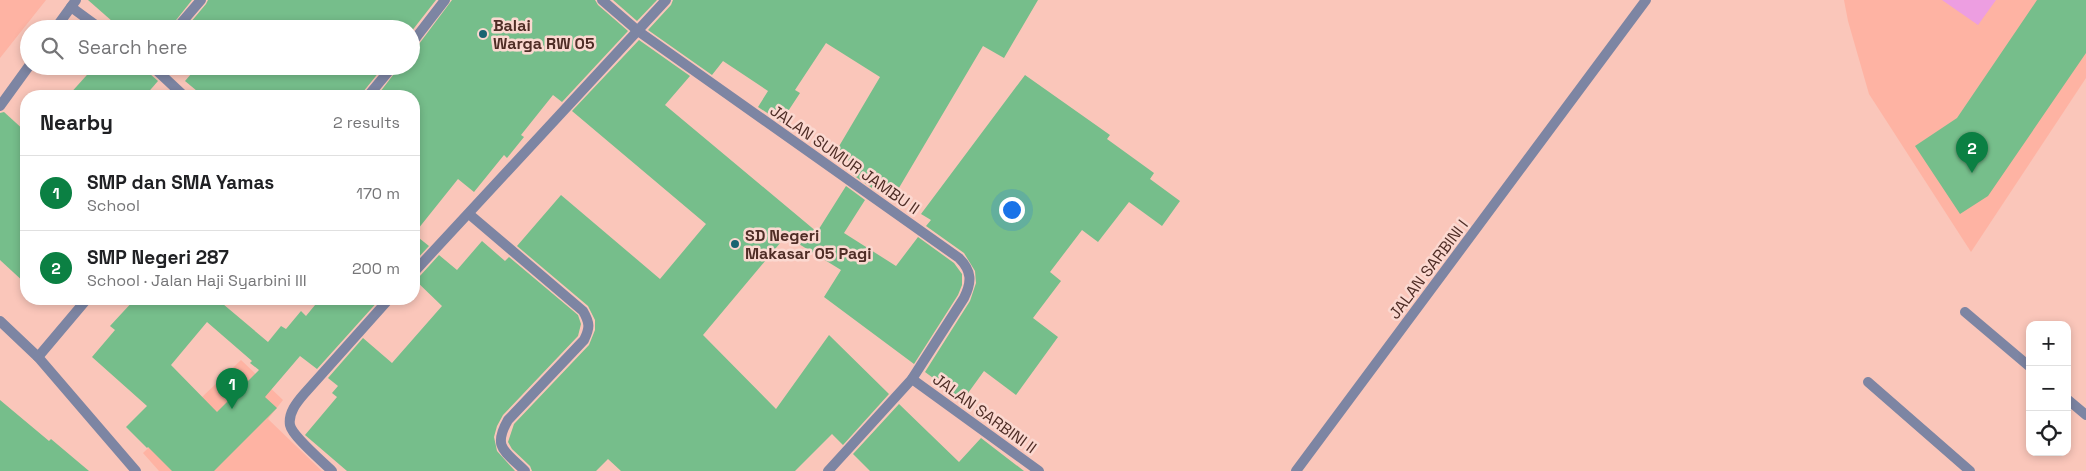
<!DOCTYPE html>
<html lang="en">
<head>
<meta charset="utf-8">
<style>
	body { margin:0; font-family:"Space Grotesk",sans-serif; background:#f2f2f2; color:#202124 }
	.controls { position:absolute; right:15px; bottom:15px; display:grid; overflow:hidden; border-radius:10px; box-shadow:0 2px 8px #0003 }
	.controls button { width:45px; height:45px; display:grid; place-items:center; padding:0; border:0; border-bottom:1px solid #e0e0e0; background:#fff; color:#202124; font:25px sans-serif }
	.you { position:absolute; left:1011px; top:209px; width:18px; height:18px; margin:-12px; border:4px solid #fff; border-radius:50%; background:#1a73e8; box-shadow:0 0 0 8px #1a73e833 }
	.badge { display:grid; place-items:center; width:32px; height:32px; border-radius:50%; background:#0b8043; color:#fff; font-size:16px; font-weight:700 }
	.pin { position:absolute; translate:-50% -41px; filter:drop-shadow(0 1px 2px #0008) }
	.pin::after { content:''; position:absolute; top:26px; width:18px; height:15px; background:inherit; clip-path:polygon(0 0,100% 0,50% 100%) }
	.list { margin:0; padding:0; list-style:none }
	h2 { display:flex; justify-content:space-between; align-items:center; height:65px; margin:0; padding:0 20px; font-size:21px }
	h2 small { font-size:16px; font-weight:400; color:#757577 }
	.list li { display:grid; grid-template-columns:32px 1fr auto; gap:15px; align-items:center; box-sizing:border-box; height:75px; padding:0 20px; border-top:1px solid #e0e0e0 }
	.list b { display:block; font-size:19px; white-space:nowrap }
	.list p { margin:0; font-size:16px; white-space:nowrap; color:#757577 }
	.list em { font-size:16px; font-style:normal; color:#757577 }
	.icon { flex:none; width:28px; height:28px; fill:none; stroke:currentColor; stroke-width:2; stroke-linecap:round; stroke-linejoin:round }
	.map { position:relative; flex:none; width:2086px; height:471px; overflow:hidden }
	.search { position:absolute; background:#fff; box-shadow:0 2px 8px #0003; left:20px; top:20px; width:400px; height:55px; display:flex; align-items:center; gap:12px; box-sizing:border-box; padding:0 18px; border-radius:28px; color:#757577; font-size:19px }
	.panel { position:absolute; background:#fff; box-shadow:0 2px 8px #0003; left:20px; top:90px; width:400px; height:215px; border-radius:20px }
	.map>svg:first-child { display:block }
	.built { fill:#feb3a3 }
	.green { fill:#ed9ee1 }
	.building { fill:#76be8b; fill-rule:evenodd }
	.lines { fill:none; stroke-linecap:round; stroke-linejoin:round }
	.minor { stroke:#7d85a3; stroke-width:10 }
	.tertiary { stroke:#7d85a3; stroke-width:10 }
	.poi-dot { fill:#1a6471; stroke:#fbd8d0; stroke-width:2 }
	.labels { text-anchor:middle; stroke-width:5; stroke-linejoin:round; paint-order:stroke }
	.poi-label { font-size:16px; font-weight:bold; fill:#4f2d26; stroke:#fbd8d0; text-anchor:start }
	.street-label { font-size:16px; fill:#4f2d26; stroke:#fbd8d0 }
</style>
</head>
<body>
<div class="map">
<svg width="2086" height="471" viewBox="0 0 2086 471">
	<rect width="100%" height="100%" fill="#fac6ba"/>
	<g class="built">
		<path d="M0,0H46L0,58Z"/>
		<path d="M1844,0H2086V78L1971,252L1869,94L1848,21Z"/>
		<path d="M241,360L283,400L268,419L322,471H159L143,453Z"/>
	</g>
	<path class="green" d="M1942,0H1996L1978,25Z"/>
	<g class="building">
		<path d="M88,0H192L169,29H121Z"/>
		<path d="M208,0H436L411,32V29H185L206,4Z"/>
		<path d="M452,0H595L598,5L628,31L562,102L553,95L521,135L524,137L507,158L504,155L474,192L458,179L414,234L429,246L414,262V96H377L400,66H411V51L416,48Z"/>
		<path d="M613,0H657L637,21Z"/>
		<path d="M673,0H1038L1004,58L983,46L893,198L873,186L872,188L853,175L859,167L835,153L880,77L826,43L795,90L800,93L781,122L758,107L768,91L723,61L712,75L648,30L671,5Z"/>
		<path d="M2037,0H2086V53L1988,196L1960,214L1915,146L1957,118Z"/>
		<path d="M639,40L690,76L665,105L817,232L846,186L865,200L844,233L896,266L918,237L954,263L962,274V285L958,295L914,364L824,297L841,270L786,236L703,335L776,409L829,335L889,394L843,445L832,434L795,471H621L608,459L596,471H532L530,466L512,449L508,442L514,424L589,345L595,330V320L588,306L517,246L561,195L660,279L706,224L572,111Z"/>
		<path d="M95,66H141L158,81L145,96H68Z"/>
		<path d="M198,66H384L363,92L361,96H203L185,81Z"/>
		<path d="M1025,75L1110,135L1107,139L1154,173L1150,179L1180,201L1162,226L1129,202L1098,242L1082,230L1050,272L1061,281L1033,318L1058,337L1016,395L984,371L963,400L925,372L970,301L976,283L975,271L964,253L926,226L931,220L921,214Z"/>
		<path d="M4,112L26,132V284L0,260V113Z"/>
		<path d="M482,241L505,261L509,257L578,315L581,324L578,336L503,415L497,426L494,437L497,451L515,471H347L305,435L337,397L332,393L338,386L328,378L363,338L392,363L442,306L414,279L419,277L439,255L457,270Z"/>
		<path d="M135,299H227L223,304L268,342L281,326L286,329L301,311L306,316L320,299H380L317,369L300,356L265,397L277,408L214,471H172L148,447L147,448L126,427L147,406L92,357L115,330L110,326ZM207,322L252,361L250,363L259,370L217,412L171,365Z"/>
		<path d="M0,400L49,441L51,439L89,471H0Z"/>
		<path d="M899,404L959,462L981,438L1024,471H870L853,454Z"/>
	</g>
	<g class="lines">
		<g class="minor">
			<path d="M602,0L638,31L959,258C972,271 972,282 964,298L912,379L828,471"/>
			<path d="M71,7L101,29"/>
			<path d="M55,29L76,0"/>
			<path d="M176,29L201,0"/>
			<path d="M411,44L445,0"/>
			<path d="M152,66L184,96"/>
			<path d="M368,96L393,66"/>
			<path d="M0,106L29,66"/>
			<path d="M469,214L583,311C590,323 590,328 584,340L508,420C492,448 505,451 525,471"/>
			<path d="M414,272L666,0"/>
			<path d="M1965,312L2030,367"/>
			<path d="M38,357L87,299"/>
			<path d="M912,379L1039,471"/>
			<path d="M1868,382L1970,471"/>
			<path d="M2067,399L2086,415"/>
			<path d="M332,471C323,462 292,436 290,425C288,413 297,402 304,394L389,299"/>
			<path d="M1296,471L1646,0"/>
		</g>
		<path class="tertiary" d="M0,321L38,357L136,471"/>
	</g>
	<g class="poi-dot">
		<circle cx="483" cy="34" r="5"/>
		<circle cx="735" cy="244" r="5"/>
	</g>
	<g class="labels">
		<g class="poi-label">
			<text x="493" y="31">Balai<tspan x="493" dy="18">Warga RW 05</tspan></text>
			<text x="745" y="241">SD Negeri<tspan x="745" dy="18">Makasar 05 Pagi</tspan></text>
		</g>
		<g class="street-label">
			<text transform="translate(845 159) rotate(35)" y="6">JALAN SUMUR JAMBU II</text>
			<text transform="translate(1428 269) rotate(-53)" y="6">JALAN SARBINI I</text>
			<text transform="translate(985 413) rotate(36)" y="6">JALAN SARBINI II</text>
		</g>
	</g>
</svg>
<div class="controls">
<button>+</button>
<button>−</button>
<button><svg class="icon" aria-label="locate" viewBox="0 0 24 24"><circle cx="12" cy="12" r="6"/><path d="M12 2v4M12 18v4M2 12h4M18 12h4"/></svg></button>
</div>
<div class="you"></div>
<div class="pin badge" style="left:232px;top:409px">1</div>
<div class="pin badge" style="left:1972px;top:173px">2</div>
<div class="search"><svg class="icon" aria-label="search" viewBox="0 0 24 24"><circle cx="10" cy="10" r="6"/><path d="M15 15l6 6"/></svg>Search here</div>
<section class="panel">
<h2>Nearby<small>2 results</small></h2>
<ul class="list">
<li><span class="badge">1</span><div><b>SMP dan SMA Yamas</b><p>School</p></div><em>170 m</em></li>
<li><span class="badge">2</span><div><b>SMP Negeri 287</b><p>School · Jalan Haji Syarbini III</p></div><em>200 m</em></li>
</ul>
</section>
</div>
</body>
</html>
